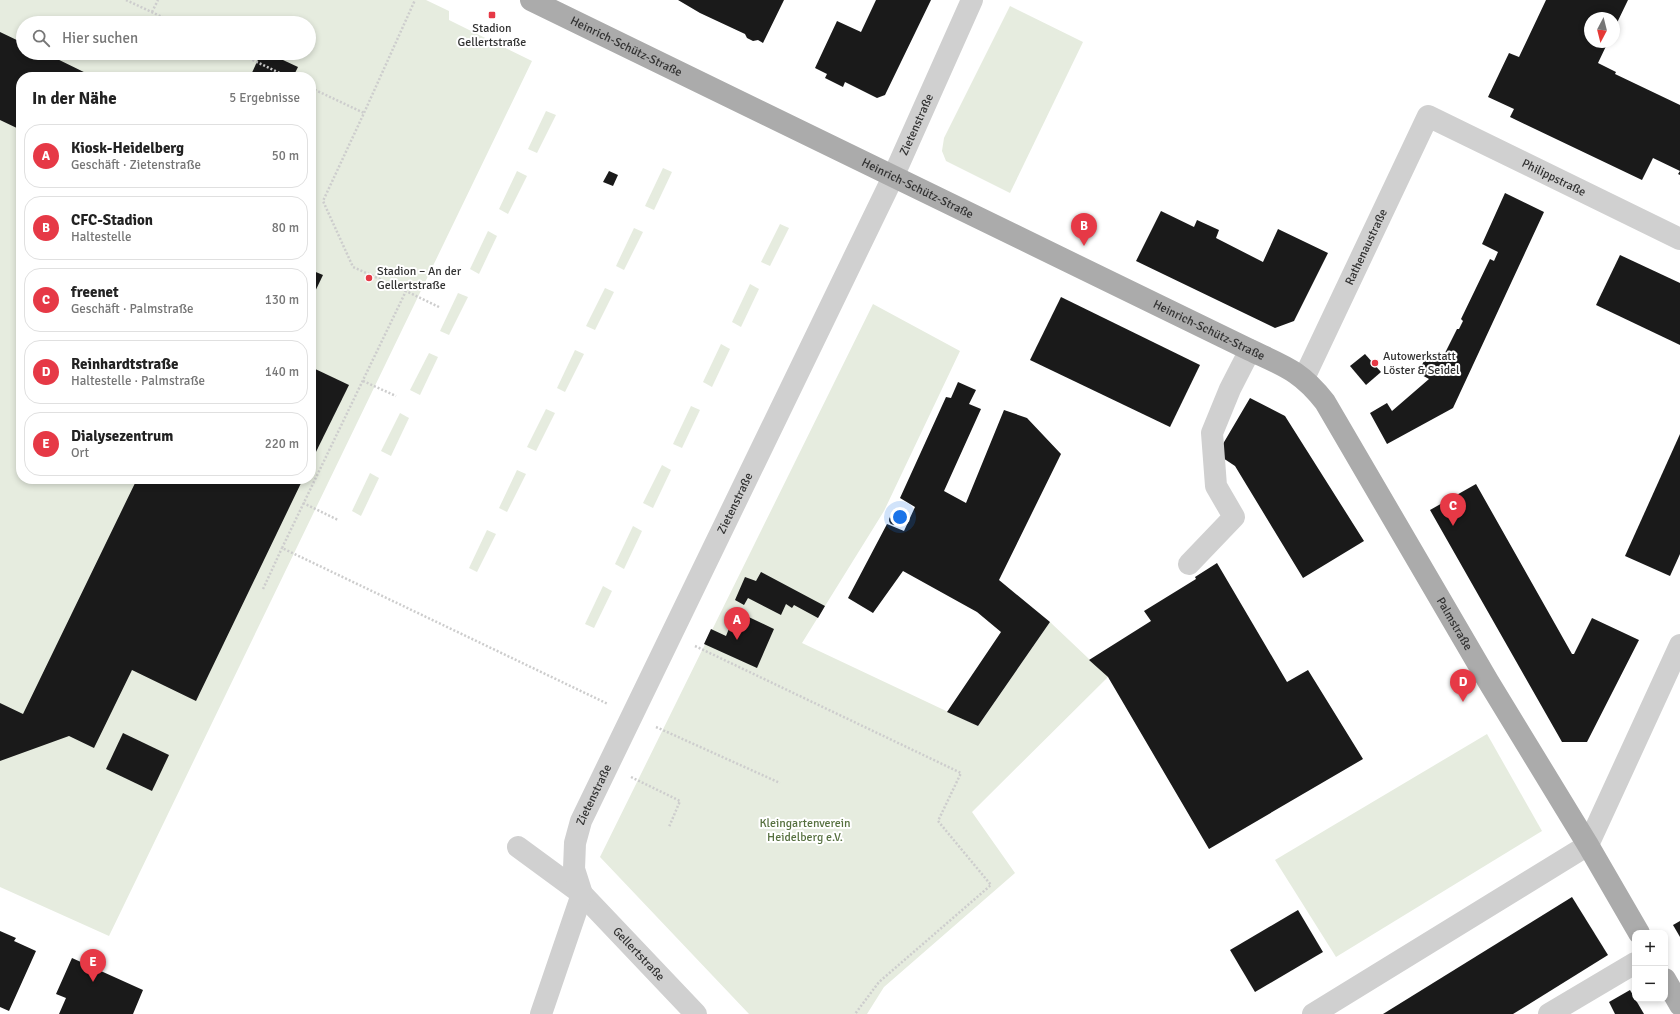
<!DOCTYPE html>
<html lang="de">
<head>
<meta charset="utf-8">
<style>
	body { margin:0; font-family:Signika,sans-serif; background:#f2f2f2; color:#222 }
	.controls { position:absolute; right:12px; bottom:12px; display:grid; overflow:hidden; border-radius:8px; box-shadow:0 2px 6px #0003 }
	.controls button { width:36px; height:36px; display:grid; place-items:center; padding:0; border:0; border-bottom:1px solid #e0e0e0; background:#fff; color:#222; font:20px sans-serif }
	.compass { position:absolute; left:1584px; top:12px; width:36px; height:36px; border-radius:50%; background:#fff; box-shadow:0 2px 6px #0003; rotate:187deg }
	.you { position:absolute; left:900px; top:517px; width:14px; height:14px; margin:-10px; border:3px solid #fff; border-radius:50%; background:#1a73e8; box-shadow:0 0 0 6px #1a73e833 }
	.badge { display:grid; place-items:center; width:26px; height:26px; border-radius:50%; background:#e63946; color:#fff; font-size:13px; font-weight:700 }
	.pin { position:absolute; translate:-50% -33px; filter:drop-shadow(0 1px 2px #0008) }
	.pin::after { content:''; position:absolute; top:21px; width:14px; height:12px; background:inherit; clip-path:polygon(0 0,100% 0,50% 100%) }
	.list { margin:0; padding:0; list-style:none }
	h2 { display:flex; justify-content:space-between; align-items:center; height:52px; margin:0; padding:0 16px; font-size:17px }
	h2 small { font-size:13px; font-weight:400; color:#767676 }
	.list li { display:grid; grid-template-columns:26px 1fr auto; gap:12px; align-items:center; box-sizing:border-box; height:64px; margin:0 8px 8px; padding:0 8px; border:1px solid #e0e0e0; border-radius:16px }
	.list b { display:block; font-size:15px; white-space:nowrap }
	.list p { margin:0; font-size:13px; white-space:nowrap; color:#767676 }
	.list em { font-size:13px; font-style:normal; color:#767676 }
	.icon { flex:none; width:22px; height:22px; fill:none; stroke:currentColor; stroke-width:2; stroke-linecap:round; stroke-linejoin:round }
	.map { position:relative; flex:none; width:1680px; height:1014px; overflow:hidden }
	.search { position:absolute; background:#fff; box-shadow:0 2px 6px #0003; left:16px; top:16px; width:300px; height:44px; display:flex; align-items:center; gap:10px; box-sizing:border-box; padding:0 14px; border-radius:22px; color:#767676; font-size:15px }
	.panel { position:absolute; background:#fff; box-shadow:0 2px 6px #0003; left:16px; top:72px; width:300px; height:412px; border-radius:16px }
	.map>svg:first-child { display:block }
	.green { fill:#e6ecdf; fill-rule:evenodd }
	.building { fill:#1a1a1a }
	.lines { fill:none; stroke-linecap:round; stroke-linejoin:round }
	.path { stroke:#cdcdcd; stroke-width:2.5; stroke-dasharray:2 2; stroke-linecap:butt }
	.minor { stroke:#d0d0d0; stroke-width:22 }
	.major { stroke:#ababab; stroke-width:22 }
	.poi-dot { fill:#e63946; stroke:#fff; stroke-width:1.5 }
	.labels { text-anchor:middle; stroke-width:4; stroke-linejoin:round; paint-order:stroke }
	.poi-label { font-size:12px; fill:#333; stroke:#fff; text-anchor:start }
	.street-label { font-size:12px; fill:#333; stroke:#fff }
	.park-label { font-size:12px; fill:#56703f; stroke:#fff }
</style>
</head>
<body>
<div class="map">
<svg width="1680" height="1014" viewBox="0 0 1680 1014">
	<rect width="100%" height="100%" fill="#fff"/>
	<g class="green">
		<path d="M0,0H426L449,11V20L532,61L109,936L0,887ZM23,23H309V53H23ZM21,77H311V479H21Z"/>
		<path d="M1010,6L1083,42L1010,193L946,161L942,151L944,138Z"/>
		<path d="M546,111L556,115L537,153L528,149Z"/>
		<path d="M663,168L672,172L654,210L645,206Z"/>
		<path d="M517,171L527,176L508,214L499,209Z"/>
		<path d="M780,224L789,228L770,266L761,262Z"/>
		<path d="M634,228L643,232L624,270L616,266Z"/>
		<path d="M488,231L497,236L479,274L470,269Z"/>
		<path d="M750,284L759,289L741,327L732,322Z"/>
		<path d="M605,288L614,292L595,330L586,326Z"/>
		<path d="M458,293L468,297L449,335L440,331Z"/>
		<path d="M873,304L960,351L884,511L802,643L978,726L1050,622L1108,677L972,812L1015,873L884,987L867,1014H749L600,857Z"/>
		<path d="M721,344L730,349L712,387L703,382Z"/>
		<path d="M575,350L584,354L565,392L557,388Z"/>
		<path d="M429,353L438,357L420,395L410,390Z"/>
		<path d="M691,406L700,410L682,448L673,444Z"/>
		<path d="M546,409L555,413L536,451L527,447Z"/>
		<path d="M400,413L409,418L391,456L381,451Z"/>
		<path d="M662,465L671,470L653,508L643,503Z"/>
		<path d="M517,470L526,474L507,512L499,508Z"/>
		<path d="M370,473L379,478L361,516L352,511Z"/>
		<path d="M633,526L642,531L624,569L615,564Z"/>
		<path d="M487,530L496,534L477,572L469,568Z"/>
		<path d="M603,586L612,591L594,628L585,624Z"/>
		<path d="M1487,734L1542,831L1336,957L1275,860Z"/>
	</g>
	<g class="building">
		<path d="M678,0H784L763,43L758,40L753,41L747,38L745,34L700,13Z"/>
		<path d="M876,0H931L885,95L877,98L845,82L843,87L825,78L827,74L815,68L837,21L861,32Z"/>
		<path d="M1546,0H1628L1614,29V18H1590V42H1608L1598,63L1616,72L1615,74L1680,105V175L1678,174L1680,171L1653,158L1642,180L1510,117L1514,109L1488,97L1509,53L1519,57Z"/>
		<path d="M0,32L23,43V53H45L94,77H21V130L0,120Z"/>
		<path d="M261,53H268L298,67L293,77H250Z"/>
		<path d="M609,171L618,175L613,186L603,182Z"/>
		<path d="M1505,193L1544,212L1453,408L1387,444L1370,413L1387,403L1392,411L1429,379L1418,373L1428,353L1437,358L1440,352L1444,355L1457,329H1459L1463,321L1461,319L1490,259L1494,261L1498,252L1482,244Z"/>
		<path d="M1161,211L1194,227L1197,220L1219,230L1216,238L1263,262L1278,229L1328,253L1294,321L1275,328L1136,261Z"/>
		<path d="M1620,255L1680,283V345L1596,305Z"/>
		<path d="M311,270L323,275L311,300Z"/>
		<path d="M1061,297L1200,365L1170,427L1030,360Z"/>
		<path d="M1365,354L1381,372L1366,385L1350,366Z"/>
		<path d="M311,367L349,385L311,462Z"/>
		<path d="M958,382L976,390L969,404L981,409L944,491L966,503L1004,410L1027,418L1061,454L999,580L1050,622L978,726L947,712L1001,632L977,612L903,571L873,613L848,598L887,524L904,531L915,507L900,498L946,397L951,398Z"/>
		<path d="M1250,398L1285,416L1364,541L1303,578L1235,466L1217,454Z"/>
		<path d="M1680,434V554L1670,576L1625,556Z"/>
		<path d="M137,479H303L196,701L132,670L94,748L69,736L0,761V703L23,714Z"/>
		<path d="M1476,484L1572,654H1574L1592,618L1639,640L1587,742H1562L1430,510Z"/>
		<circle cx="894" cy="520" r="5"/>
		<path d="M1217,563L1287,682L1308,670L1363,759L1209,849L1108,677L1089,660L1151,621L1144,611L1196,579L1195,577Z"/>
		<path d="M761,572L825,606L818,618L794,605L792,608L786,604L781,615L748,598L744,605L735,600L745,577L756,581Z"/>
		<path d="M736,611L774,629L757,668L704,644L711,629L726,636Z"/>
		<path d="M123,733L169,755L152,791L106,769Z"/>
		<path d="M1572,897L1608,955L1513,1014H1383Z"/>
		<path d="M1298,910L1323,952L1255,992L1230,950Z"/>
		<path d="M1680,921V937L1673,925Z"/>
		<path d="M0,931L16,938L14,941L36,951L9,1011L0,1007Z"/>
		<path d="M72,958L143,990L133,1014H59L66,998L56,994Z"/>
		<path d="M1630,990L1644,1014H1615L1609,1002Z"/>
	</g>
	<g class="lines">
		<g class="path">
			<path d="M126,0L175,23"/>
			<path d="M152,12L158,0"/>
			<path d="M238,53L288,77"/>
			<path d="M311,88L364,113"/>
			<path d="M406,291L353,267L323,201L364,113L415,0"/>
			<path d="M439,307L406,291L282,548L608,704"/>
			<path d="M363,381L396,396"/>
			<path d="M303,503L338,520"/>
			<path d="M263,589L282,548"/>
			<path d="M695,646L961,773L938,821L991,885L879,982L855,1014"/>
			<path d="M656,727L780,783"/>
			<path d="M631,777L680,801L669,827"/>
		</g>
		<g class="minor">
			<path id="s1" d="M1304,378L1428,116L1680,239"/>
			<path d="M1189,564L1234,517L1216,486L1212,433L1230,389L1250,350"/>
			<path id="s2" d="M518,847L582,894L696,1014"/>
			<path id="s3" d="M541,1014L582,894L574,869L575,843L581,821L893,177L972,0"/>
			<path d="M1313,1014L1588,845L1680,645"/>
			<path d="M1549,1014L1635,963"/>
		</g>
		<g class="major">
			<path id="s4" d="M531,0L1250,350C1284,366 1301,371 1325,402L1488,681L1588,845L1639,933"/>
			<path d="M1665,979L1680,1005"/>
		</g>
	</g>
	<g class="poi-dot">
		<rect x="488" y="11" width="8" height="8" rx="2"/>
		<circle cx="369" cy="278" r="4"/>
		<circle cx="1375" cy="363" r="4"/>
	</g>
	<g class="labels">
		<g class="poi-label">
			<text x="492" y="32" text-anchor="middle">Stadion<tspan x="492" dy="14">Gellertstraße</tspan></text>
			<text x="377" y="275">Stadion – An der<tspan x="377" dy="14">Gellertstraße</tspan></text>
			<text x="1383" y="360">Autowerkstatt<tspan x="1383" dy="14">Löster &amp; Seidel</tspan></text>
		</g>
		<g class="street-label">
			<text dy="4" stroke="none"><textPath href="#s4" startOffset="106">Heinrich-Schütz-Straße</textPath></text>
			<text dy="4" stroke="none"><textPath href="#s3" startOffset="975">Zietenstraße</textPath></text>
			<text dy="4" stroke="none"><textPath href="#s1" startOffset="430">Philippstraße</textPath></text>
			<text dy="4" stroke="none"><textPath href="#s4" startOffset="430">Heinrich-Schütz-Straße</textPath></text>
			<text dy="4" stroke="none"><textPath href="#s1" startOffset="145">Rathenaustraße</textPath></text>
			<text dy="4" stroke="none"><textPath href="#s4" startOffset="754">Heinrich-Schütz-Straße</textPath></text>
			<text dy="4" stroke="none"><textPath href="#s3" startOffset="555">Zietenstraße</textPath></text>
			<text dy="4" stroke="none"><textPath href="#s4" startOffset="1149">Palmstraße</textPath></text>
			<text dy="4" stroke="none"><textPath href="#s3" startOffset="231">Zietenstraße</textPath></text>
			<text dy="4" stroke="none"><textPath href="#s2" startOffset="162">Gellertstraße</textPath></text>
		</g>
		<g class="park-label">
			<text x="805" y="827">Kleingartenverein<tspan x="805" dy="14">Heidelberg e.V.</tspan></text>
		</g>
	</g>
</svg>
<div class="controls">
<button>+</button>
<button>−</button>
</div>
<svg class="compass" viewBox="-18 -18 36 36"><path d="M0-13l5 13h-10z" fill="#e53935"/><path d="M0 13l5-13h-10z" fill="#767676"/></svg>
<div class="you"></div>
<div class="pin badge" style="left:737px;top:640px">A</div>
<div class="pin badge" style="left:1084px;top:246px">B</div>
<div class="pin badge" style="left:1453px;top:526px">C</div>
<div class="pin badge" style="left:1463px;top:702px">D</div>
<div class="pin badge" style="left:93px;top:982px">E</div>
<div class="search"><svg class="icon" aria-label="search" viewBox="0 0 24 24"><circle cx="10" cy="10" r="6"/><path d="M15 15l6 6"/></svg>Hier suchen</div>
<section class="panel">
<h2>In der Nähe<small>5 Ergebnisse</small></h2>
<ul class="list">
<li><span class="badge">A</span><div><b>Kiosk-Heidelberg</b><p>Geschäft · Zietenstraße</p></div><em>50 m</em></li>
<li><span class="badge">B</span><div><b>CFC-Stadion</b><p>Haltestelle</p></div><em>80 m</em></li>
<li><span class="badge">C</span><div><b>freenet</b><p>Geschäft · Palmstraße</p></div><em>130 m</em></li>
<li><span class="badge">D</span><div><b>Reinhardtstraße</b><p>Haltestelle · Palmstraße</p></div><em>140 m</em></li>
<li><span class="badge">E</span><div><b>Dialysezentrum</b><p>Ort</p></div><em>220 m</em></li>
</ul>
</section>
</div>
</body>
</html>
